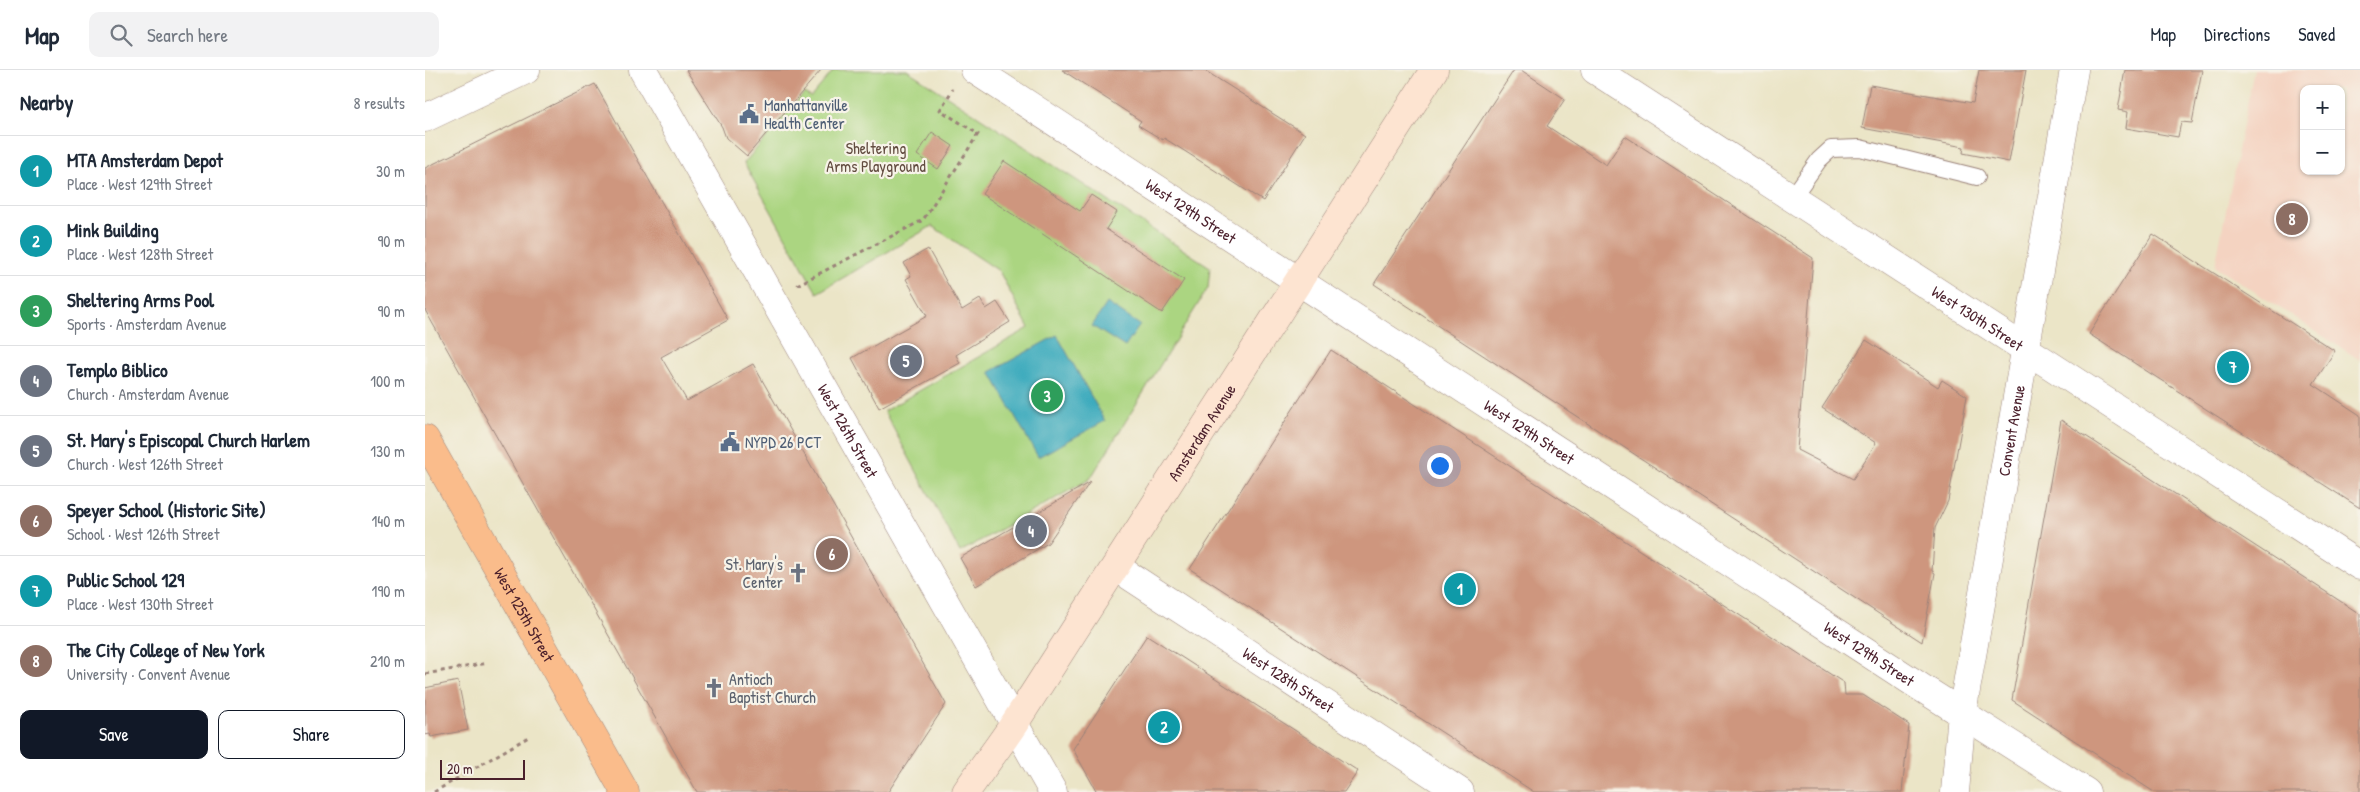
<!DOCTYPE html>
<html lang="en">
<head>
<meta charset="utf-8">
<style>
	body { margin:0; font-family:"Patrick Hand",sans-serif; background:#f2f2f3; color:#1f2937 }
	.controls { position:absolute; right:15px; top:15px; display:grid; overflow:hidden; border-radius:10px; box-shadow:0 1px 4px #0004 }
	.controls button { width:45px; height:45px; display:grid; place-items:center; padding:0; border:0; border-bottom:1px solid #e0e1e3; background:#fff; color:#1f2937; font:25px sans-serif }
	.scale { position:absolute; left:15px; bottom:12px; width:85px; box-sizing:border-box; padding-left:5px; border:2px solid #4a1f2b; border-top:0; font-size:14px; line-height:18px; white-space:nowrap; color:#4a1f2b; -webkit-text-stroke:4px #f7f3e8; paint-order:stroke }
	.you { position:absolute; left:1014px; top:395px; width:18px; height:18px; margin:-12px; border:4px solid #fff; border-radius:50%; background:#1a73e8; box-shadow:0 0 0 8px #1a73e833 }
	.badge { display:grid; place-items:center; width:32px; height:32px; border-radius:50%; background:#111827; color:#fff; font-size:16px; font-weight:700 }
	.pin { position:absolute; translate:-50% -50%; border:2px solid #fff; box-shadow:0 1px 5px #0006 }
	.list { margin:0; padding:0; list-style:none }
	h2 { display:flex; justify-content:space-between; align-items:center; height:65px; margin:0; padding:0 20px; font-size:21px }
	h2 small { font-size:16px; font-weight:400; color:#747a83 }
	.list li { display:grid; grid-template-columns:32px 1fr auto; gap:15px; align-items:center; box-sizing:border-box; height:70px; padding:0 20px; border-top:1px solid #e0e1e3 }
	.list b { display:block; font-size:19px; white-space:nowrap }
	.list p { margin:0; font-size:16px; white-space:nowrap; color:#747a83 }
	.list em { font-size:16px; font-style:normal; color:#747a83 }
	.actions { display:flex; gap:10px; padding:15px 20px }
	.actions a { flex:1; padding:11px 0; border:1px solid #111827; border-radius:10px; text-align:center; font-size:18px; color:#111827 }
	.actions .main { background:#111827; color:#fff }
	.icon { flex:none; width:28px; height:28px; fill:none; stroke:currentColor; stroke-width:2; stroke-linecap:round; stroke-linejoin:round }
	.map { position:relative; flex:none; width:1935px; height:722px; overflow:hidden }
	header { display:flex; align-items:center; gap:30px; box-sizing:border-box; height:70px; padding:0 25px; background:#fff; border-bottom:1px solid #e0e1e3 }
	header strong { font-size:24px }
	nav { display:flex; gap:28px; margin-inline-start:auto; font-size:18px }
	.search { width:350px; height:45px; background:#f2f2f3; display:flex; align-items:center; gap:12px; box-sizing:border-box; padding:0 18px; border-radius:10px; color:#747a83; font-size:19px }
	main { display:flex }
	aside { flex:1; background:#fff }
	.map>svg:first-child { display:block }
	.built { fill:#f4d3c1; fill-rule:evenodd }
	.green { fill:#abd581; stroke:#7a7a56 }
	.water { fill:#3eabbd; stroke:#446574 }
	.building { fill:#ce967e }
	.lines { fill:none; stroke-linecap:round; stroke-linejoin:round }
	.service-casing { stroke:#9a8279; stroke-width:18 }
	.minor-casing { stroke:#9a8279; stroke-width:29 }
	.tertiary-casing { stroke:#9a8279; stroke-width:29 }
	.secondary-casing { stroke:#9a8279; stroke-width:29 }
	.primary-casing { stroke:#9a8279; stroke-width:29 }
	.path { stroke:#9a8279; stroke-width:3; stroke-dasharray:4 4; stroke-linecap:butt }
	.service { stroke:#fff; stroke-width:16 }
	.minor { stroke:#fff; stroke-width:28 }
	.tertiary { stroke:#fff; stroke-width:28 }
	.secondary { stroke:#fde4d1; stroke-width:28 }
	.primary { stroke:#fabc8b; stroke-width:28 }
	.labels { text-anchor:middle; stroke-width:4.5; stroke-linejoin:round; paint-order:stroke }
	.service-label { font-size:16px; fill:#4e5e75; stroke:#f7f3e8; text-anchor:start }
	.park-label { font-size:16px; fill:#624c40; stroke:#f7f3e8 }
	.street-label { font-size:16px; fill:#4a1f2b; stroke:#f7f3e8 }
	.worship-label { font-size:16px; fill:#5b616d; stroke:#f7f3e8; text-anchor:end }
</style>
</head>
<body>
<header>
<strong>Map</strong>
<div class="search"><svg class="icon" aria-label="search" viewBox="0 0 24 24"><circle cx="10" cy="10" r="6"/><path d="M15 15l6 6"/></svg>Search here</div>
<nav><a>Map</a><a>Directions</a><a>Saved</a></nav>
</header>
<main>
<aside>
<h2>Nearby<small>8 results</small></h2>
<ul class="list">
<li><span class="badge" style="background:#0f9aa8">1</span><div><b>MTA Amsterdam Depot</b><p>Place · West 129th Street</p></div><em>30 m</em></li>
<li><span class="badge" style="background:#0f9aa8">2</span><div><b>Mink Building</b><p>Place · West 128th Street</p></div><em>90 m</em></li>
<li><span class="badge" style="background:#2e9e5b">3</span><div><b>Sheltering Arms Pool</b><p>Sports · Amsterdam Avenue</p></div><em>90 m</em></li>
<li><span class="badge" style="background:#6b7280">4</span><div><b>Templo Biblico</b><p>Church · Amsterdam Avenue</p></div><em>100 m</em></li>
<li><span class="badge" style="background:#6b7280">5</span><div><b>St. Mary's Episcopal Church Harlem</b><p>Church · West 126th Street</p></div><em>130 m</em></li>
<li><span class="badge" style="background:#8d6e63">6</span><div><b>Speyer School (Historic Site)</b><p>School · West 126th Street</p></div><em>140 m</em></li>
<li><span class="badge" style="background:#0f9aa8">7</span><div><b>Public School 129</b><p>Place · West 130th Street</p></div><em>190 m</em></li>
<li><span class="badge" style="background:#8d6e63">8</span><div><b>The City College of New York</b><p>University · Convent Avenue</p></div><em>210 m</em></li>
</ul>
<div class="actions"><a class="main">Save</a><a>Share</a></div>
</aside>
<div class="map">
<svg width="1935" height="722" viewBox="0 0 1935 722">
	<rect width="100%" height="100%" fill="#f7f3e8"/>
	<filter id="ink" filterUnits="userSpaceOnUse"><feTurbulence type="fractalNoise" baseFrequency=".02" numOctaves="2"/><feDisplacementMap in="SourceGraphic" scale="10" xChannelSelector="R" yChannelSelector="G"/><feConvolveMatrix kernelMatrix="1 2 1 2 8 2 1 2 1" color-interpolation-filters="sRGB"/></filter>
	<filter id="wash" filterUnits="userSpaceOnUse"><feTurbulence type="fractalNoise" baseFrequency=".0096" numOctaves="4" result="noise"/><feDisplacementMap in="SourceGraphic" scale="20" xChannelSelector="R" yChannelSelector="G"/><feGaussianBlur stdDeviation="1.12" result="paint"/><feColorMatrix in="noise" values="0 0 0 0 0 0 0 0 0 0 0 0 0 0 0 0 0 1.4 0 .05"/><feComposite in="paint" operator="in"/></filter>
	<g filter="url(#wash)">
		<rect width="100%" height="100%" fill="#ebe5c7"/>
		<path class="built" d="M1829,0H1935V290L1790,196ZM1879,19H1916V101H1879Z"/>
		<path class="green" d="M409,0H482L785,197L783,218L665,409L535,482L459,341L604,258L574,201L507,156L392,223L319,93L379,23L386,27Z"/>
		<g class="water">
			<path d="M682,233L715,255L700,277L667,256Z"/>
			<path d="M632,265L680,351L613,387L565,302Z"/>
		</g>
		<g id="blocks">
			<g class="building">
				<path d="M261,0H396L322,86L301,68L297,57Z"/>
				<path d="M637,0H779L880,64L838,131L739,68L738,70L713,55L716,51Z"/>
				<path d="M1089,0H1096L1140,29L1122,56L1181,95L1200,66L1388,188L1372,380L1428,409L1451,373L1397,338L1441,270L1513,317L1517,310L1542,326L1523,431L1510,458L1507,501L1510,503L1497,572L949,214Z"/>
				<path d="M1554,0H1601L1584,92L1538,83L1539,77L1437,58L1445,15L1548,33Z"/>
				<path d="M1700,0H1777L1767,53L1756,52L1753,67L1701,58L1703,42L1693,40Z"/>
				<path d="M170,14L303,250L236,287L262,331L328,294L521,634L463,722H272L0,240V98Z"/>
				<path d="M507,62L528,76L513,99L492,85Z"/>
				<path d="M579,91L655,141L666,125L692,142L681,159L759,210L737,243L557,124Z"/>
				<path d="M1728,164L1910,281L1888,314L1935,345V438L1664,264Z"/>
				<path d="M503,179L537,240L555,229L561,239L572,232L585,252L531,285L535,293L454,338L427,288L502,246L481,209L486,206L479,193Z"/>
				<path d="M906,280L1419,613L1420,625H1438L1484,655L1477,722H1109L765,499Z"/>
				<path d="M1636,350L1935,544V722H1729L1587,630Z"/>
				<path d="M665,412L623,473L551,516L535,488Z"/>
				<path d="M722,565L933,701L919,722H672L648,679Z"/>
				<path d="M33,611L43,660L6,667L5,664L0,665V618Z"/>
			</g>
		</g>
	</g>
	<g filter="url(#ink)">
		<use href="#blocks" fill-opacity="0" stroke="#9a8279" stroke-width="1"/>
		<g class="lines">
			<defs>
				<path id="service" d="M1367,128L1394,90L1406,79L1435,78L1552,107"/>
				<g id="minor">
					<path id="s1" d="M218,0L628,722"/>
					<path id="s2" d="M550,0L1497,618L1661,722"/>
					<path id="s3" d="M1170,0L1935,496"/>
					<path d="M0,48L101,0"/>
					<path id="s4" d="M691,497L1035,722"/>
				</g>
				<g id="tertiary">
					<path id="s5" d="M1530,722L1537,643L1649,0"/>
				</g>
				<g id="secondary">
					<path id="s6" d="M541,722C557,698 575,675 591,651C732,435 868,216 1009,0"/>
				</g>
				<g id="primary">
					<path id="s7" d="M0,369L200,722"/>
				</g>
			</defs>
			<use href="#service" class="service-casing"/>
			<use href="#minor" class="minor-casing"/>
			<use href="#tertiary" class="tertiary-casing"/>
			<use href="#secondary" class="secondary-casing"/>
			<use href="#primary" class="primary-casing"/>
			<g class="path">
				<path d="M372,215L498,150L553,64L515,40L528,19"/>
				<path d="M0,604L63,593"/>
				<path d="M9,722L105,666"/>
			</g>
			<use href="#service" class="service"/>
			<use href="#minor" class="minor"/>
			<use href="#tertiary" class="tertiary"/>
			<use href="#secondary" class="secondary"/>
			<use href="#primary" class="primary"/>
		</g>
	</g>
	<defs>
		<symbol id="civic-bare" viewBox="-9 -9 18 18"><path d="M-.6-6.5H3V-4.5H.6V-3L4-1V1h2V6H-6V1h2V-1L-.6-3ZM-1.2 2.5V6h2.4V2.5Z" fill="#5c6f8a" stroke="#f7f3e8" stroke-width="2.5" paint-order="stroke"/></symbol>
		<symbol id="church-bare" viewBox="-9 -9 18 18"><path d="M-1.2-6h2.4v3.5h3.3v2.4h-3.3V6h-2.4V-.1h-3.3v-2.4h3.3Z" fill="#6b7280" stroke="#f7f3e8" stroke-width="2.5" paint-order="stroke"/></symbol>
	</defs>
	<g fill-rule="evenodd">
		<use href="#civic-bare" x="310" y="30" width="28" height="28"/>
		<use href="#civic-bare" x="291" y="358" width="28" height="28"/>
		<use href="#church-bare" x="359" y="489" width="28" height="28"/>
		<use href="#church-bare" x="275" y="604" width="28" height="28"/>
	</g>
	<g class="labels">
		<g class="service-label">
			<text x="339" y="41">Manhattanville<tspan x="339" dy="18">Health Center</tspan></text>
			<text x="320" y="378">NYPD 26 PCT</text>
		</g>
		<g class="park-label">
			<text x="451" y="84">Sheltering<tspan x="451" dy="18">Arms Playground</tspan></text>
		</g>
		<g class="street-label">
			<text dy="6" stroke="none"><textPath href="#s2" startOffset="258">West 129th Street</textPath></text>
			<text dy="6" stroke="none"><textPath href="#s3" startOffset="456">West 130th Street</textPath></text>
			<text dy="6" stroke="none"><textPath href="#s1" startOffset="415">West 126th Street</textPath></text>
			<text dy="6" stroke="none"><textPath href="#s5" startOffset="366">Convent Avenue</textPath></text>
			<text dy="6" stroke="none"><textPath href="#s6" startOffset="430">Amsterdam Avenue</textPath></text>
			<text dy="6" stroke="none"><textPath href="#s2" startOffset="662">West 129th Street</textPath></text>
			<text dy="6" stroke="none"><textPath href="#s7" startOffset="202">West 125th Street</textPath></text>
			<text dy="6" stroke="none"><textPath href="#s2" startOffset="1068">West 129th Street</textPath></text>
			<text dy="6" stroke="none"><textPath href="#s4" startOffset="206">West 128th Street</textPath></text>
		</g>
		<g class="worship-label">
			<text x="358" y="500">St. Mary's<tspan x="358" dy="18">Center</tspan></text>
			<text x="304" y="615" text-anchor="start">Antioch<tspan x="304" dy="18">Baptist Church</tspan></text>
		</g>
	</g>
</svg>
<div class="controls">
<button>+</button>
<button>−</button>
</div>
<div class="scale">20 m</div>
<div class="you"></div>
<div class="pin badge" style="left:1035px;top:519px;background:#0f9aa8">1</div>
<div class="pin badge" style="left:739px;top:657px;background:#0f9aa8">2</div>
<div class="pin badge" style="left:622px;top:326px;background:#2e9e5b">3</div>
<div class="pin badge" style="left:606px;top:461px;background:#6b7280">4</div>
<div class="pin badge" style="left:481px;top:291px;background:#6b7280">5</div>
<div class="pin badge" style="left:407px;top:484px;background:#8d6e63">6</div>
<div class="pin badge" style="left:1808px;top:297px;background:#0f9aa8">7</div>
<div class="pin badge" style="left:1867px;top:149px;background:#8d6e63">8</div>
</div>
</main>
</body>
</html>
